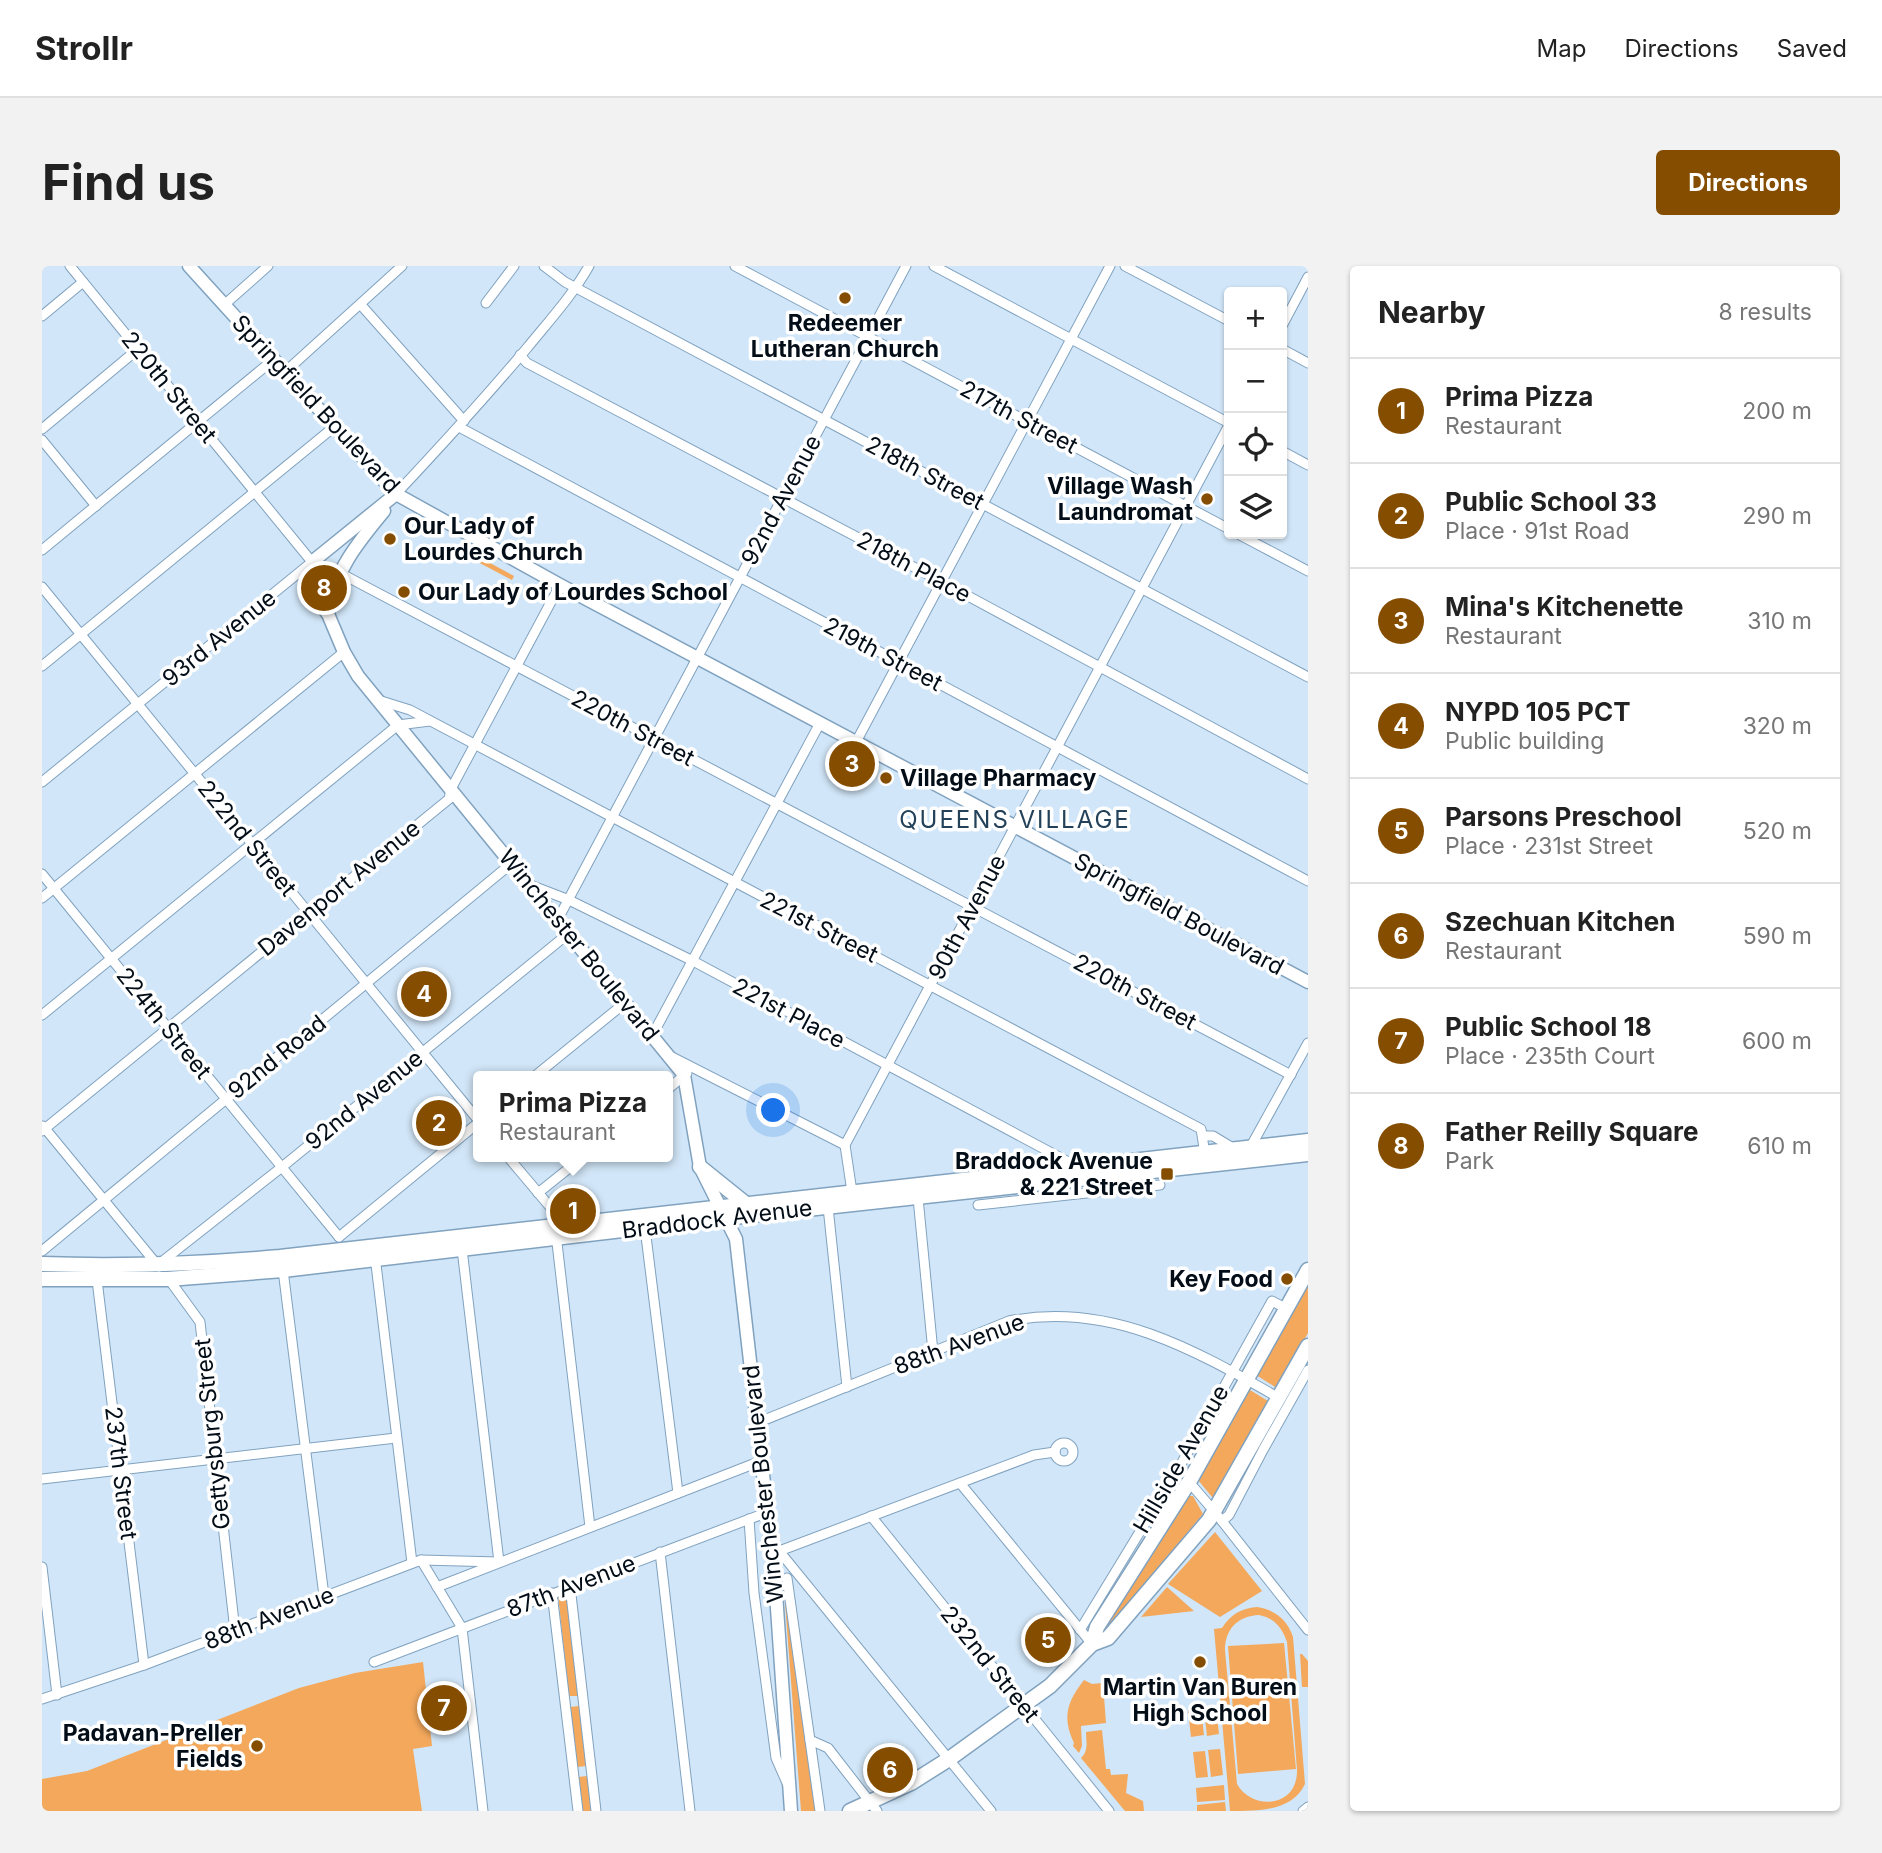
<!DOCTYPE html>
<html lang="en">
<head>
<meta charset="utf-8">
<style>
	body { margin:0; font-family:Inter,sans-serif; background:#f2f2f2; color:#222 }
	.controls { position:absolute; right:21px; top:21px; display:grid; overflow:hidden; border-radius:7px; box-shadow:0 2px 5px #0004 }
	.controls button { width:63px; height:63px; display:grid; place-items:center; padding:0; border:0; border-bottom:2px solid #e0e0e0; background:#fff; color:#222; font:35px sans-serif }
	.you { position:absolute; left:732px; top:845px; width:24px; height:24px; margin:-18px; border:5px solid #fff; border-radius:50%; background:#1a73e8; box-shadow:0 0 0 10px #1a73e833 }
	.badge { display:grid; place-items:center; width:46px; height:46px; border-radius:50%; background:#854d00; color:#fff; font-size:23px; font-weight:700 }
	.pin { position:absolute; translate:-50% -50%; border:4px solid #fff; box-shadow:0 2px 7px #0006 }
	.popup { position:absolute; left:431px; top:805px; width:200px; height:91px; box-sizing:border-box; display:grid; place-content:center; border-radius:7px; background:#fff; filter:drop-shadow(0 2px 5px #0005); font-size:23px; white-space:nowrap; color:#767676 }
	.popup b { font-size:26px; color:#222 }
	.popup::after { content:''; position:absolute; left:50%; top:100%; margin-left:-14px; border:14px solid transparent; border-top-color:#fff }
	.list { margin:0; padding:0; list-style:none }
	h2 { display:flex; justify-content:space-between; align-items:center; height:91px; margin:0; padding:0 28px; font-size:30px }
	h2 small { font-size:23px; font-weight:400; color:#767676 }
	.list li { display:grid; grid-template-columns:46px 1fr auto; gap:21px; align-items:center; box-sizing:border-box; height:105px; padding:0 28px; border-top:2px solid #e0e0e0 }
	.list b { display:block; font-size:26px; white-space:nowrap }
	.list p { margin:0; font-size:23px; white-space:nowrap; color:#767676 }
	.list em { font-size:23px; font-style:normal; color:#767676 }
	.icon { flex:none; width:38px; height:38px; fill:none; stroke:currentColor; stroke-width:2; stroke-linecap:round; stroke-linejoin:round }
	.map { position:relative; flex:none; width:1266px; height:1545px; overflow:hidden; border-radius:7px }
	header { display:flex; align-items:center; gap:42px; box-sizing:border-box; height:98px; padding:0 35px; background:#fff; border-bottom:2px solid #e0e0e0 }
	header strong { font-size:33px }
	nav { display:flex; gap:38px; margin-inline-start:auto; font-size:24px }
	.intro { display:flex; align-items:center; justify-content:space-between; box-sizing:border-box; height:168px; padding:0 42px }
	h1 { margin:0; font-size:49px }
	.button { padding:18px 32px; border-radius:7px; background:#854d00; color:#fff; font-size:24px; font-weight:700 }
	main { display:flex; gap:42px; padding:0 42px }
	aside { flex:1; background:#fff; border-radius:7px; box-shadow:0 2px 5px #0004 }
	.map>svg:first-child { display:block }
	.green { fill:#f3a85c; fill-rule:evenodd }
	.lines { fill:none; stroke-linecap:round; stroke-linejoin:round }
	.minor-casing { stroke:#80a2bf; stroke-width:11 }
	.secondary-casing { stroke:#80a2bf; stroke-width:15 }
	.primary-casing { stroke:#80a2bf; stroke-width:17 }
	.minor { stroke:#fff; stroke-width:9 }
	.secondary { stroke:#fff; stroke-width:12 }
	.primary { stroke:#fff; stroke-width:14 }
	.poi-dot { fill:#854d00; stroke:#fff; stroke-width:2.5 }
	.labels { text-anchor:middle; stroke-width:7; stroke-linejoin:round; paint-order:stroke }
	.poi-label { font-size:23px; font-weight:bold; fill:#030d17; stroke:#fff; text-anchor:end }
	.street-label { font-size:23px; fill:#030d17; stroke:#fff }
	.neighbourhood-label { font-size:24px; letter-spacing:2px; fill:#23425a; stroke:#fff }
</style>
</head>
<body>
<header>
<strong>Strollr</strong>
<nav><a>Map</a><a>Directions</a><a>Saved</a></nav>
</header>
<div class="intro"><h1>Find us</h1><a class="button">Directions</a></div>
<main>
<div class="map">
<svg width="1266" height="1545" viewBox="0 0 1266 1545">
	<rect width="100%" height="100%" fill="#d1e6f8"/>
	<g class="green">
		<path d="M418,281L472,310L470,314L415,285Z"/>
		<path d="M1266,1018V1067L1236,1120L1233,1121L1214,1109Z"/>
		<path d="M1208,1124L1226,1135V1138L1173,1231H1170L1156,1214L1205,1125Z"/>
		<path d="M1146,1230H1151L1161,1248L1061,1368L1058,1367Z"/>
		<path d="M1173,1266L1220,1325L1178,1351L1126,1318Z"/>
		<path d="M1125,1321L1152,1345L1099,1351Z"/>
		<path d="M742,1324L774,1545H759Z"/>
		<path d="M524,1326L536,1430H527L516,1329Z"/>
		<path d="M1215,1341C1233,1344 1245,1353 1251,1371L1263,1518C1250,1545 1218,1545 1188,1545L1172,1363L1180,1362C1188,1349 1199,1342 1215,1341ZM1217,1349C1232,1352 1240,1361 1245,1376L1255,1504C1256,1542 1210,1545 1195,1518L1183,1384C1183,1363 1196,1350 1217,1349Z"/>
		<path d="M1242,1377L1254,1503L1196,1508L1186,1380Z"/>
		<path d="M1258,1388H1260L1266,1395V1421H1260Z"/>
		<path d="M381,1396L390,1480L371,1483L380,1545H0V1513L45,1505L257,1422L313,1407Z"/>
		<path d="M1042,1414L1050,1418L1061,1417L1064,1457L1039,1460L1040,1480L1037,1487L1031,1480L1032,1477C1020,1451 1025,1436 1042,1414Z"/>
		<path d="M537,1440L544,1500L535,1501L528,1441Z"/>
		<path d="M1174,1442L1177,1468L1165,1470L1162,1443Z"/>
		<path d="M1159,1443L1162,1469L1149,1471L1146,1444Z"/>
		<path d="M1060,1464L1064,1503H1068L1069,1509L1086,1508L1084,1527L1101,1535L1102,1545H1083L1039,1492C1047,1485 1044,1475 1044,1466Z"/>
		<path d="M1178,1483L1181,1509L1169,1511L1166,1484Z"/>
		<path d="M1163,1485L1166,1511L1154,1512L1151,1486Z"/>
		<path d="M545,1510L549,1545H539L536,1511Z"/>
		<path d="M1182,1519L1183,1534L1155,1536L1154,1522Z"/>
		<path d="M1183,1536L1184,1545H1155V1539Z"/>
	</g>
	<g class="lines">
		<defs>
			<g id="minor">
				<path d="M28,0L270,296L298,307L1249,809"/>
				<path d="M502,0L523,16L1266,411"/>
				<path d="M693,0L1187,263"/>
				<path d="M892,0L1187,157"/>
				<path d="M1083,0L1187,55"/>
				<path d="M444,37L472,0"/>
				<path d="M182,39L226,0"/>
				<path d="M319,39L422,155"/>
				<path d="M0,50L41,16"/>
				<path d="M1240,60L1266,11"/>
				<path d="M1240,83L1266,97"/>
				<path d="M478,89L485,97L900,316L1266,513"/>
				<path d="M243,106L360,0"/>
				<path d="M417,161L1266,615"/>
				<path d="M0,163L96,83"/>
				<path d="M0,174L54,240"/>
				<path d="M1240,185L1266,199"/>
				<path d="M354,228C399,180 443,132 485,82C507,55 530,30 547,0"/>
				<path d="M1196,268L1266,305"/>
				<path d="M0,284L231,94"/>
				<path d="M0,321L436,854"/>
				<path d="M0,400L292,161"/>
				<path d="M336,434L368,444L1159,863L1163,888"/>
				<path d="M814,476L1068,0"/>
				<path d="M0,516L270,296"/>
				<path d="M0,608L297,971"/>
				<path d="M488,619L527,634L651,695L1034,900"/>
				<path d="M0,632L302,386"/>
				<path d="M516,653L864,0"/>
				<path d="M0,749L356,459L388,455"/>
				<path d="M611,768L778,457"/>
				<path d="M630,791L803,879"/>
				<path d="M493,810L584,736"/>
				<path d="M626,823L645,807"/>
				<path d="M1,860L117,1001"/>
				<path d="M0,865L407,533L409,523L518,319"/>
				<path d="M1161,870H1171L1191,882"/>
				<path d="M1208,882L1266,777"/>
				<path d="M466,891L509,942L512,951L548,1261"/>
				<path d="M810,926L803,879L1187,159"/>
				<path d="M496,927L541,891"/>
				<path d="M876,932L891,1086"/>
				<path d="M936,939L1118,919"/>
				<path d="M786,941L805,1121"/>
				<path d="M603,962L636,1227"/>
				<path d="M297,971L436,857"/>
				<path d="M420,983L457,1296"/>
				<path d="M0,985L470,597"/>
				<path d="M333,990L370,1297"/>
				<path d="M117,998L240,901L527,667"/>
				<path d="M241,1004L282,1330"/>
				<path d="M126,1012L158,1056L193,1365"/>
				<path d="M55,1014L102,1399"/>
				<path d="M715,1157L967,1055C1068,1035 1153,1084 1237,1132"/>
				<circle cx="1022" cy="1186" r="9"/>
				<path d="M0,1213L354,1172"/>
				<path d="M1147,1216L1172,1245L1266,1364"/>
				<path d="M918,1217L1050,1378"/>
				<path d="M829,1250L1067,1545"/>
				<path d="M707,1253L712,1327L734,1492L745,1517"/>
				<path d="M1180,1255L1187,1249L1221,1184L1266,1104"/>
				<path d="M729,1275L949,1545"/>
				<path d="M618,1286L648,1545"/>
				<path d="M732,1287L992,1189L1013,1186"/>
				<path d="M379,1294L420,1362L441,1545"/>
				<path d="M0,1301L15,1429"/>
				<path d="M745,1312L778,1545"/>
				<path d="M528,1320L554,1545"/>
				<path d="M395,1321L719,1195"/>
				<path d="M510,1327L536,1545"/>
				<path d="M1038,1364L1138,1200L1230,1035L1245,1043"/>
				<path d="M332,1396L726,1246"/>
				<path d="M0,1433L102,1399L379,1294L457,1296"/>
				<path d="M768,1474L786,1482L835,1545"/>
				<path d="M1261,1545L1266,1541"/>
			</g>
			<g id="secondary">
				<path d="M147,0L354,228L518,319L1266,716"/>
				<path d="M354,228L270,296L278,338L286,348L302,386L316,410L642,809L658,901L694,973L733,1313L749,1545"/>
				<path d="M286,348C290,308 317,275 342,245"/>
			</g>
			<g id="primary">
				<path d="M658,901L704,938"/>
				<path d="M0,998C80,1001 159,998 238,991L1266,875"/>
				<path d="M0,1013H126L241,1004L683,952L1266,888"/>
				<path d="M1050,1378L1055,1361L1147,1216L1266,1004"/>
				<path d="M808,1545L869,1517L907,1493L1008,1420L1050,1378L1066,1372L1167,1254L1266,1080"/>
			</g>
		</defs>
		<use href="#minor" class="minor-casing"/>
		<use href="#secondary" class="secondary-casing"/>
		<use href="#primary" class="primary-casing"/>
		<use href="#minor" class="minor"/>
		<use href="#secondary" class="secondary"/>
		<use href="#primary" class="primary"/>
	</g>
	<g class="poi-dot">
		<circle cx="803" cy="32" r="7"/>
		<circle cx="1165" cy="233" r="7"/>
		<circle cx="348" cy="273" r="7"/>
		<circle cx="362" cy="326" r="7"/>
		<circle cx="844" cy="512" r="7"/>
		<rect x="1118" y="901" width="14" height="14" rx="3.5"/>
		<circle cx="1245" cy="1013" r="7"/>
		<circle cx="1158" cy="1396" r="7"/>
		<circle cx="215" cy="1480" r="7"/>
	</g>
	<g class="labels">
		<g class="poi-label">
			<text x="803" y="65" text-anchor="middle">Redeemer<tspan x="803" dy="26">Lutheran Church</tspan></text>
			<text x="1151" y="228">Village Wash<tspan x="1151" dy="26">Laundromat</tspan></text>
			<text x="362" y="268" text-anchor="start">Our Lady of<tspan x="362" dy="26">Lourdes Church</tspan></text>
			<text x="376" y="334" text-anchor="start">Our Lady of Lourdes School</text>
			<text x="858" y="520" text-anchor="start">Village Pharmacy</text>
			<text x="1111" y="903">Braddock Avenue<tspan x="1111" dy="26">&amp; 221 Street</tspan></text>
			<text x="1231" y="1021">Key Food</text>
			<text x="1158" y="1429" text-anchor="middle">Martin Van Buren<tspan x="1158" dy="26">High School</tspan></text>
			<text x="201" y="1475">Padavan-Preller<tspan x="201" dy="26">Fields</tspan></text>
		</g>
		<g class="street-label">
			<text transform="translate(127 121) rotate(51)" y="8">220th Street</text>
			<text transform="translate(274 138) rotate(47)" y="8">Springfield Boulevard</text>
			<text transform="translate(977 151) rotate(28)" y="8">217th Street</text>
			<text transform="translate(883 207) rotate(28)" y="8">218th Street</text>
			<text transform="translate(739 234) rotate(-62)" y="8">92nd Avenue</text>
			<text transform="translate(872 301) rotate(28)" y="8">218th Place</text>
			<text transform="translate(177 372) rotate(-39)" y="8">93rd Avenue</text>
			<text transform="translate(841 388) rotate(28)" y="8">219th Street</text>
			<text transform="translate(591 462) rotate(28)" y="8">220th Street</text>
			<text transform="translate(205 572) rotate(51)" y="8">222nd Street</text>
			<text transform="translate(297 622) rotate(-39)" y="8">Davenport Avenue</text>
			<text transform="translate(1137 648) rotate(28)" y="8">Springfield Boulevard</text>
			<text transform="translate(925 651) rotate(-62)" y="8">90th Avenue</text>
			<text transform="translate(777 661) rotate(27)" y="8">221st Street</text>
			<text transform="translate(537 679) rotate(51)" y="8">Winchester Boulevard</text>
			<text transform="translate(1093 726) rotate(28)" y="8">220th Street</text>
			<text transform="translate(747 747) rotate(28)" y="8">221st Place</text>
			<text transform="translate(122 757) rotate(51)" y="8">224th Street</text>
			<text transform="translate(235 791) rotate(-39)" y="8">92nd Road</text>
			<text transform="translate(322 834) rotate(-39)" y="8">92nd Avenue</text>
			<text transform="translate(675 953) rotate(-7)" y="8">Braddock Avenue</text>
			<text transform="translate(917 1078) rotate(-20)" y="8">88th Avenue</text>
			<text transform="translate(170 1168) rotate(-96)" y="8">Gettysburg Street</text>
			<text transform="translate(1139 1193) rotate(-60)" y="8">Hillside Avenue</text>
			<text transform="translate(79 1207) rotate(83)" y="8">237th Street</text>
			<text transform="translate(721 1218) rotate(-96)" y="8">Winchester Boulevard</text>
			<text transform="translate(529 1320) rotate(-21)" y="8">87th Avenue</text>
			<text transform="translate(227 1352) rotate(-21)" y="8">88th Avenue</text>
			<text transform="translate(948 1398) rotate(51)" y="8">232nd Street</text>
		</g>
		<g class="neighbourhood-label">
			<text x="973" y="562">QUEENS VILLAGE</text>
		</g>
	</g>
</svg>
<div class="controls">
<button>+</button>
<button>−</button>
<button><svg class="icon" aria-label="locate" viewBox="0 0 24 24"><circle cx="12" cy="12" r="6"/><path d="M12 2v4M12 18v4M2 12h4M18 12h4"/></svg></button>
<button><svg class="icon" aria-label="layers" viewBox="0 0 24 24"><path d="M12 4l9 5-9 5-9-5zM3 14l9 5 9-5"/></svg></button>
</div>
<div class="you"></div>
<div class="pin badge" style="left:531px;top:945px">1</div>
<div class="popup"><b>Prima Pizza</b>Restaurant</div>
<div class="pin badge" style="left:397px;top:857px">2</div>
<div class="pin badge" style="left:810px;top:498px">3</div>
<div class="pin badge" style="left:382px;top:728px">4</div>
<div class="pin badge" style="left:1006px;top:1374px">5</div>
<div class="pin badge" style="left:848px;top:1504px">6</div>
<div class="pin badge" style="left:402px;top:1442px">7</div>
<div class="pin badge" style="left:282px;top:322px">8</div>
</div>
<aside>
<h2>Nearby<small>8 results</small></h2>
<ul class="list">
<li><span class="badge">1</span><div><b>Prima Pizza</b><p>Restaurant</p></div><em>200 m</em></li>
<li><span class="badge">2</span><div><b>Public School 33</b><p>Place · 91st Road</p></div><em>290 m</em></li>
<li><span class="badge">3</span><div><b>Mina's Kitchenette</b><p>Restaurant</p></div><em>310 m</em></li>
<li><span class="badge">4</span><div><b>NYPD 105 PCT</b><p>Public building</p></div><em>320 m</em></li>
<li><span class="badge">5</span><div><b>Parsons Preschool</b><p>Place · 231st Street</p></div><em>520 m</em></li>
<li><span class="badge">6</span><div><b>Szechuan Kitchen</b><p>Restaurant</p></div><em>590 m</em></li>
<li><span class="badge">7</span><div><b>Public School 18</b><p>Place · 235th Court</p></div><em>600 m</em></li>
<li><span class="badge">8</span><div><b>Father Reilly Square</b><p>Park</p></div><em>610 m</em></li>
</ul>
</aside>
</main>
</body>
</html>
